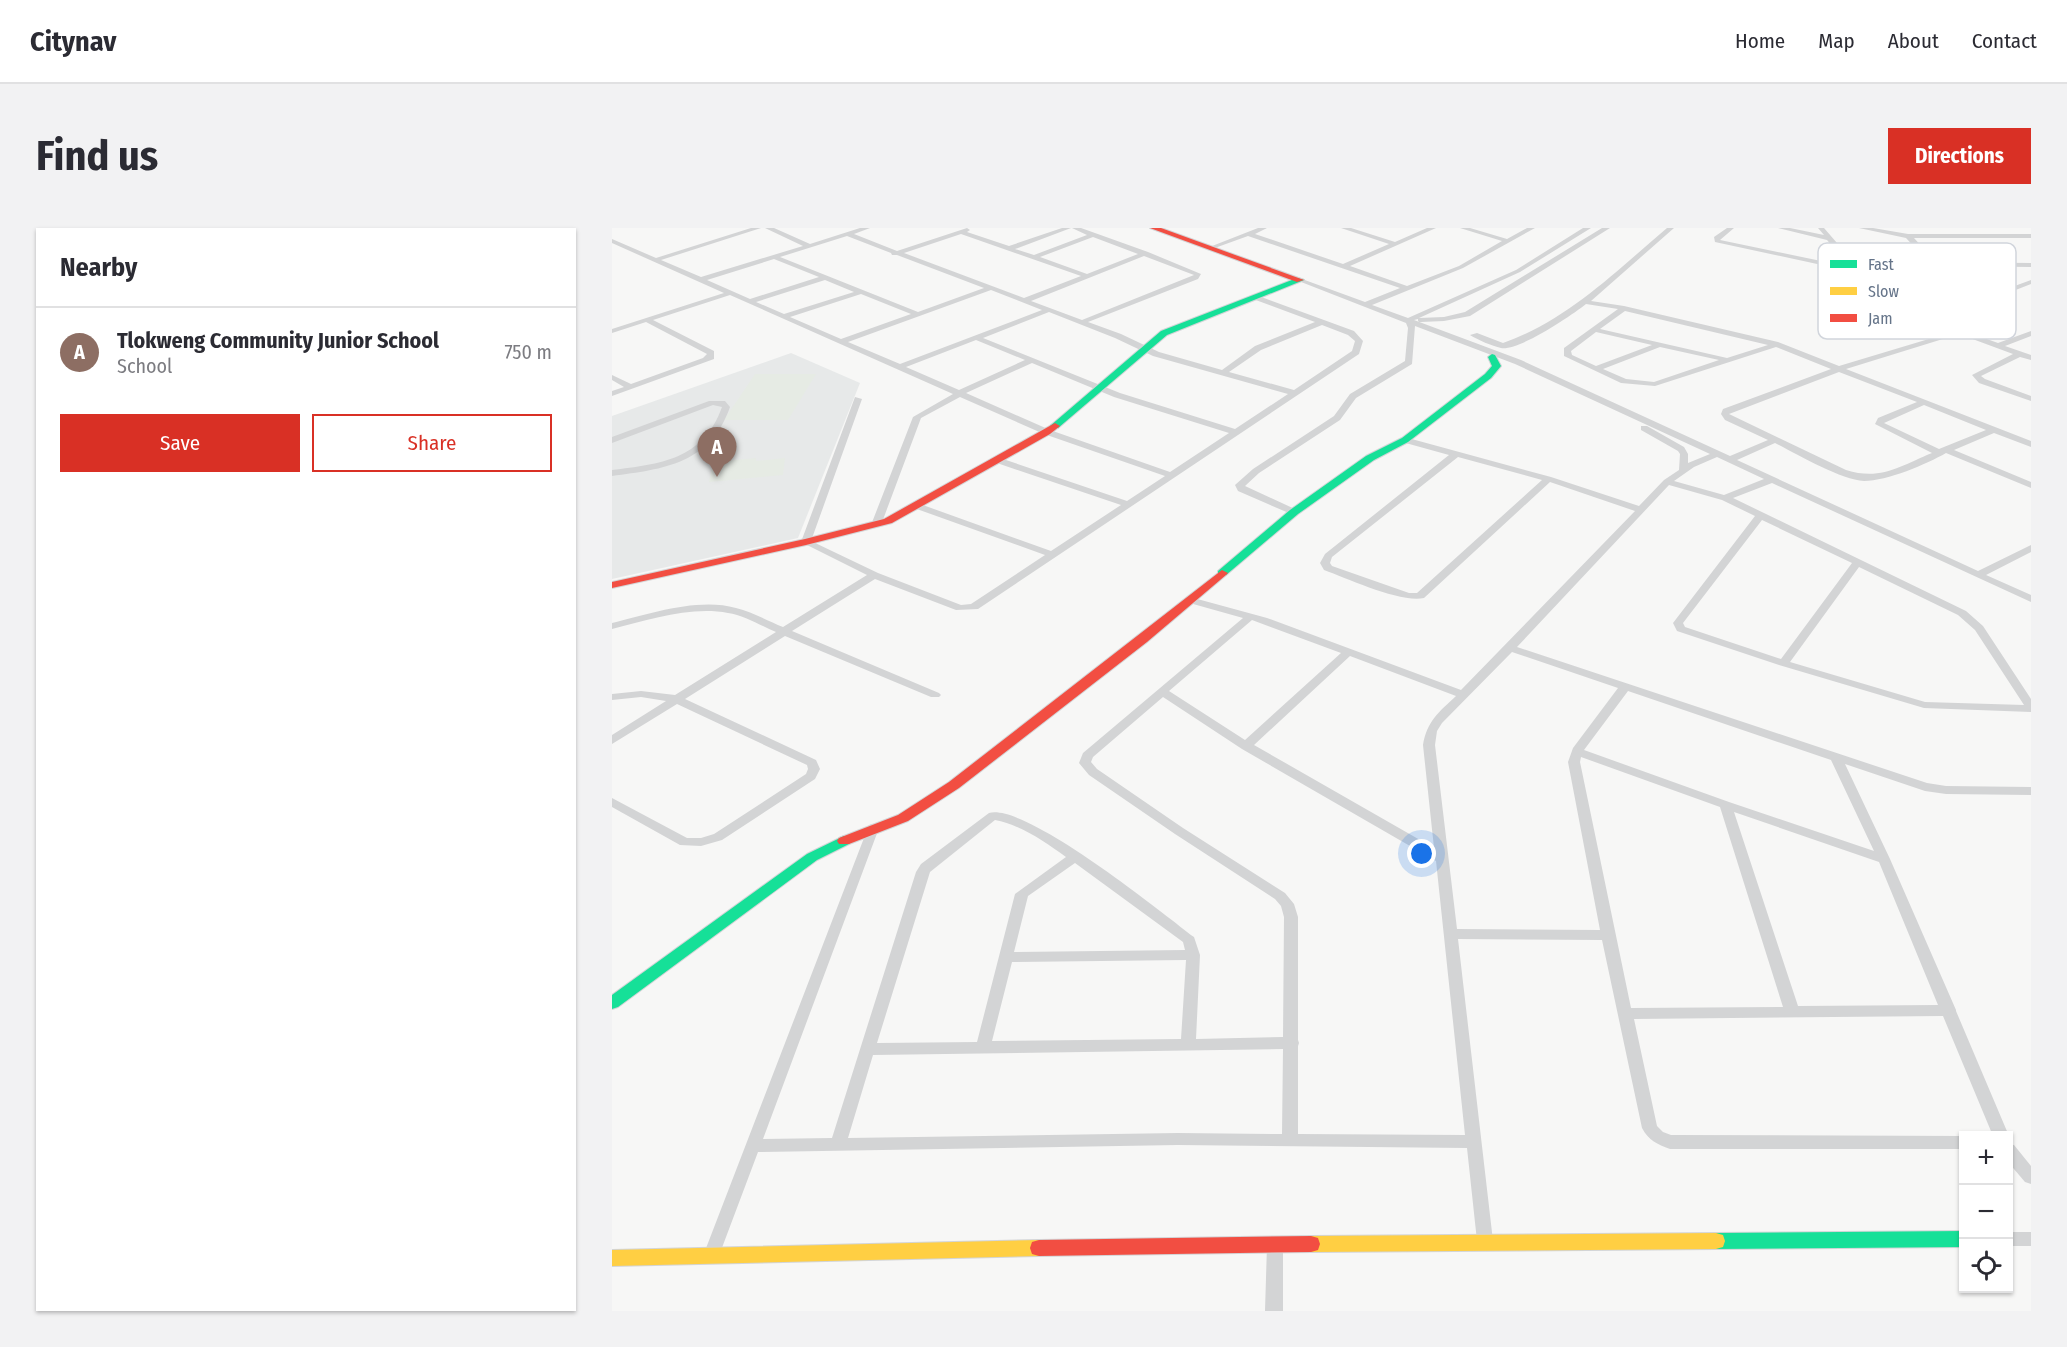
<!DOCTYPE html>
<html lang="en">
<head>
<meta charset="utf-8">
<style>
	body { margin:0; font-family:"Fira Sans Condensed",sans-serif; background:#f2f2f3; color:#2b2b33 }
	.controls { position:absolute; right:18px; bottom:18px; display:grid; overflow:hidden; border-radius:0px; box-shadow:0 2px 4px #0004 }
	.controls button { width:54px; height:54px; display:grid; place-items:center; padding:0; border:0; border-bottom:2px solid #e1e1e2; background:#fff; color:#2b2b33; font:30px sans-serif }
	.you { position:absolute; left:810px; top:626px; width:21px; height:21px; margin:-15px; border:4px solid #fff; border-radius:50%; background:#1a73e8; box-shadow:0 0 0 9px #1a73e833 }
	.badge { display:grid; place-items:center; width:39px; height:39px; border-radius:50%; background:#d93025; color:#fff; font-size:20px; font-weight:700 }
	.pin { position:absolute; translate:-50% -50px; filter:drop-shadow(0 2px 3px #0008) }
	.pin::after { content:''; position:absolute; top:32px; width:21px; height:18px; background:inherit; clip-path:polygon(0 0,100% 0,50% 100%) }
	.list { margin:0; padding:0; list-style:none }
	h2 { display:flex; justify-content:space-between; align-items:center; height:78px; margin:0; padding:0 24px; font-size:26px }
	h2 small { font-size:20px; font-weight:400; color:#7c7c81 }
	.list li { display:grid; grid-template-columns:39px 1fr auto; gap:18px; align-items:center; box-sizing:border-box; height:90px; padding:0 24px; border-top:2px solid #e1e1e2 }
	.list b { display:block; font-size:22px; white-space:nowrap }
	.list p { margin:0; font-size:20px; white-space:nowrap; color:#7c7c81 }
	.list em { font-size:20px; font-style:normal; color:#7c7c81 }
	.actions { display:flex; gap:12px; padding:18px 24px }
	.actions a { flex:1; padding:14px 0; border:2px solid #d93025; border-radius:0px; text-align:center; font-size:21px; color:#d93025 }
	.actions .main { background:#d93025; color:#fff }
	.icon { flex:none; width:33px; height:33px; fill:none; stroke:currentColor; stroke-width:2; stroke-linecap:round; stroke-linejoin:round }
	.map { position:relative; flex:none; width:1419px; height:1083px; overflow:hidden; border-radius:0px }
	header { display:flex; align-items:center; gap:36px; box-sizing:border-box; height:84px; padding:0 30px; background:#fff; border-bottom:2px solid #e1e1e2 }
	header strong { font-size:28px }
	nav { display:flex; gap:33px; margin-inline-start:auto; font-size:21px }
	.intro { display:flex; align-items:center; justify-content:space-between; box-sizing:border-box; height:144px; padding:0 36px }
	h1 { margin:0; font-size:42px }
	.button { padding:15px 27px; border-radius:0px; background:#d93025; color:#fff; font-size:21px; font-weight:700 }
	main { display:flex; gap:36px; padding:0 36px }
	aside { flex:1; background:#fff; border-radius:0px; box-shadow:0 2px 4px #0004 }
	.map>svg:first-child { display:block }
	.built { fill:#e7e9e9 }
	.green { fill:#e6ebe4 }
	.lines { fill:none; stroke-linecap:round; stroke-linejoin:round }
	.fast-casing { stroke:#d3d5d7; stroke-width:2 }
	.slow-casing { stroke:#d3d5d7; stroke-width:2 }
	.jam-casing { stroke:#d3d5d7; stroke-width:2 }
	.street { fill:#d3d4d5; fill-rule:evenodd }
	.fast { fill:#16e098; fill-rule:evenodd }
	.slow { fill:#ffcf43; fill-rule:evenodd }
	.jam { fill:#f24e42; fill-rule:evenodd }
	.key { fill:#fff; stroke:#d1d5dc; stroke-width:1.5 }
	.key-label { font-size:16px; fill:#657489 }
</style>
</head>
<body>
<header>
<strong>Citynav</strong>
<nav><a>Home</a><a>Map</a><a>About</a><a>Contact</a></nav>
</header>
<div class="intro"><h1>Find us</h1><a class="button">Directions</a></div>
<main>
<aside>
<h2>Nearby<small></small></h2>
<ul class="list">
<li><span class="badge" style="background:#8d6e63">A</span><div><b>Tlokweng Community Junior School</b><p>School</p></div><em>750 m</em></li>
</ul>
<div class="actions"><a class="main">Save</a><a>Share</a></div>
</aside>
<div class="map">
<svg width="1419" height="1083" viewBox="0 0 1419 1083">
	<rect width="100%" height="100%" fill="#f7f7f6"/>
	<path class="built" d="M179,125L248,155L186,310L0,351V188Z"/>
	<g class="green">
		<path d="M143,146H204L176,192H112Z"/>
		<path d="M144,230V233L173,230L171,247L97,254L101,234Z"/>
	</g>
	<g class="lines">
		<defs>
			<g id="fast">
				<path d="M685,50L692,52L555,107L446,200L438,198L549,103Z"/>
				<path d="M880,126L883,127L889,138L879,150L796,214L762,232L686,286L614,347H606V343L678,282L754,228L790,210L873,146L880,138L876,129Z"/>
				<path d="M232,608L239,613L237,616L205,632L6,779L0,781V767L195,626Z"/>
				<path d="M1352,1003V1019L1104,1021L1097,1019L1095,1013L1097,1007L1104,1005Z"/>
			</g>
			<g id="slow">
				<path d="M1104,1005L1111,1007L1113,1013L1111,1019L1104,1021L699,1024L692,1022L690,1016L692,1010L699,1008Z"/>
				<path d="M427,1012L434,1014L436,1020L434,1026L427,1028L0,1038V1022Z"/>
			</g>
			<g id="jam">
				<path d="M538,0H549L692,52L685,54Z"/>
				<path d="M443,195L448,198L438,206L280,295L194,317L0,360V354L193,311L272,291Z"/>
				<path d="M610,342L616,345L614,347L535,414L347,560L296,593L237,616H227L225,613L227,610L286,587L337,554Z"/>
				<path d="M699,1008L706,1010L708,1016L706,1022L699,1024L427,1028L420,1026L418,1020L420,1014L427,1012Z"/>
			</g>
		</defs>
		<use href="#fast" class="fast-casing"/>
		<use href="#slow" class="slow-casing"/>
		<use href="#jam" class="jam-casing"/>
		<g class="street">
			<path d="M139,0H149L49,32L89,49L191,18L153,0H162L198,16L248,0H258L242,6L285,23L355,0L358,2L355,4L397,18L450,0H459L403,21L422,27L475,7L460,0H469L536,24L589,46L586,51L476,94L509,106L547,124L610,142L643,118L703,94L641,71L640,69L644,67L742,103L751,113L747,126L366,381L344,382L263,351L180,403L327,465L329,467L327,469H319L173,408L73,471L204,532L208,541L203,551L110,612L89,618L68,617L0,579V570L75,610H89L102,606L194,546L196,541L195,537L65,476L0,516V507L54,473L29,469L0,472V466L29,463L63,467L164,404C149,398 132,387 116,385C78,378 37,392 0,401V395C36,386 87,369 124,380C140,384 156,393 171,399L255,347L189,314L243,169L250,171L199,313L266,345L349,377L359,376L433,327L302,280V276H308L439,323L509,277L382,234V230H388L515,273L553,248L432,206L348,169L309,190L269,297L267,299H261L259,297L301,189L341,166L118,67L41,92L102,123V131L0,168V163L12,159L0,152V147L19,156L91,130L95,126L34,94L0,105V101L112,65L0,15V11L44,30ZM349,6L469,48L412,70L292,25ZM235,8L279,25L280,27H285L372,60L306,84L168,29ZM481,9L526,26L475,46L428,29ZM532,28L582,47L470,92L419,73ZM162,31L207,49L138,71L95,52ZM213,52L242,64L172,86L144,74ZM379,62L430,82L288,136L236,114ZM249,66L299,86L229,111L178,89ZM437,84L503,110L541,128L676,166L623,201L508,165L371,110ZM710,97L736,107L743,113L740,123L682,162L617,144L649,122ZM364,112L413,132L347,162L294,139ZM420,135L502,169L617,205L558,244L438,202L354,165Z"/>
			<path d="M646,0H655L643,6L731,36L777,16L729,0H739L783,14L815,0H824L738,38L795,58L847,38L890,13L848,0H858L895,11L915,0H923L851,40L760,77L796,90L904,42L971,0H979L908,44L807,90L832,89L853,84L990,0H998L858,88L832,93L809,94H806V91L802,92L909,132L1118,228L1156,212L1113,192L1109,186L1111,181L1219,141L1164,119L1043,158L1009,155L952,128V120L1006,81L974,76C959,88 907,123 889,120C880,118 866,112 858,107L865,105L891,115C956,92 1003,44 1055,0H1062L979,73L1012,78L1166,114L1227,138L1340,104L1271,79L1242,44L1103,14L1102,9L1115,0H1122L1108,12L1238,39L1215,12L1166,0H1178L1212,7L1206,0H1212L1277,75L1317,90L1363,73L1345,65L1294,10L1247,0H1261L1296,6H1419V10H1302L1324,34L1419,35V39L1328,38L1351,61L1370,70L1419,52V56L1324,93L1386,115L1419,103V108L1393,118L1419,127V132L1408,129L1369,148L1373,151L1419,168V173L1367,155L1360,147L1401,126L1347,106L1234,141L1419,213V219L1382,205L1342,222L1419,254V260L1334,225C1315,236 1275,253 1252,253C1229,252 1185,226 1163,215L1125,232L1366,343L1419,317V324L1374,347L1419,367V374L1160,255L1121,270L1354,383L1371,398L1419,471V484L1312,480L1167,437L1065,403L1061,395L1143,288L1110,272L1057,257L905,419L1315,555L1334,558L1419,559V567L1334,566L1313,563L1233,536L1278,631L1344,782V783L1397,908L1396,909L1381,908L1331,788L1022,791L1045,898L1051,904L1059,907L1352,908V921H1058C1045,916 1037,913 1030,900L990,712L846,711L881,1013L879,1018L873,1020L867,1018L865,1013L855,920L566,917L146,924L105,1033L99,1036L93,1033L91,1028L257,597L261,596L267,600L151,911L220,910L304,644L309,636L377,585C414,575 548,683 582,709L588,727L584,811L671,809L672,689L669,678L663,671L563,606L477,547L467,535L471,525L631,390L574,374L573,372L574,370L578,369L655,390L849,462L1023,283L938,254L812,370C788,375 737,351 712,342L708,335L713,326L837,227L790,214V210H796L939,249L1027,278L1052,252L1067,242L1068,226L1066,223L1029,202V198H1035L1072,219L1076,226V235L1098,226L903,136L803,98L800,136L744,170L728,192L647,245L633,258L685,282V286H679L626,263L623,257L641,241L722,188L738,166L793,133L796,100L794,95L684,52L690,51L753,74L788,60L636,8L600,21L595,20ZM1013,83L1156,117L1115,130L988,101ZM984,104L1040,117L984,138L960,127L959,123ZM1048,119L1107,132L1042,154L1014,151L991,141ZM1227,144L1305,174L1266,190L1263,196L1320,225C1288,238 1269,253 1234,242L1117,186ZM1312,177L1374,202L1327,221L1272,195ZM846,229L930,252L805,365H797L720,338L718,335L720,329ZM1105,229L1152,251L1112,267L1062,253L1082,239ZM1150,292L1240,335L1169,431L1073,399L1071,395ZM1247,339L1346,387L1363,402L1412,477L1313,474L1178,434ZM640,392L729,425L633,512L557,463ZM900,424L1006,460L961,520L956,534L988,702L845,701L823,517L825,503L830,495ZM738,428L844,468C827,484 815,493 811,517L822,620L642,517ZM1016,463L1219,532L1262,623L1117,574L972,522ZM551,469L630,521L824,633L853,907L686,906V818L687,815L686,812V689L682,676L673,665L571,600L485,541L479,534L481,529ZM969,529L1108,579L1171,779L1019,780L968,534ZM1122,584L1267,634L1326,777L1186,778ZM383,592C409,597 433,614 454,629L403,666L365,814L265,815L318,644ZM463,635L571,714L573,722L402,724L416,668ZM574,732L569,811L380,813L400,734ZM671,821L670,906L566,905L236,910L261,827Z"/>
			<path d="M97,173H113L118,179C98,236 52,241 0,248V242C48,236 91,232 110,179L101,177L0,215V209Z"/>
			<path d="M1396,916L1402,917L1419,938V956L1413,954L1396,934Z"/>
			<rect x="1396" y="1004" width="23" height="14"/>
			<path d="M663,1010L669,1012L671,1017V1083H653L655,1017L657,1012Z"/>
		</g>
		<use href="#fast" class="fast"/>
		<use href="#slow" class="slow"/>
		<use href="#jam" class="jam"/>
	</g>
	<rect x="1206" y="15" width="198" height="96" rx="9" class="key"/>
	<rect x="1218" y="32" width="27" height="8" fill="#16e098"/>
	<rect x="1218" y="59" width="27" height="8" fill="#ffcf43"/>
	<rect x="1218" y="86" width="27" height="8" fill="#f24e42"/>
	<g class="key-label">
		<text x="1256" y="42">Fast</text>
		<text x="1256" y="69">Slow</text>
		<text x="1256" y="96">Jam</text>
	</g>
</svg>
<div class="controls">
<button>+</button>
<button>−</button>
<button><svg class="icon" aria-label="locate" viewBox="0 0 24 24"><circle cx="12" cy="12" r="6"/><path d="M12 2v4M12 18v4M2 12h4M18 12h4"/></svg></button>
</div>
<div class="you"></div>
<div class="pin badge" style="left:105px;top:249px;background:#8d6e63">A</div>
</div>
</main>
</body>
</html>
